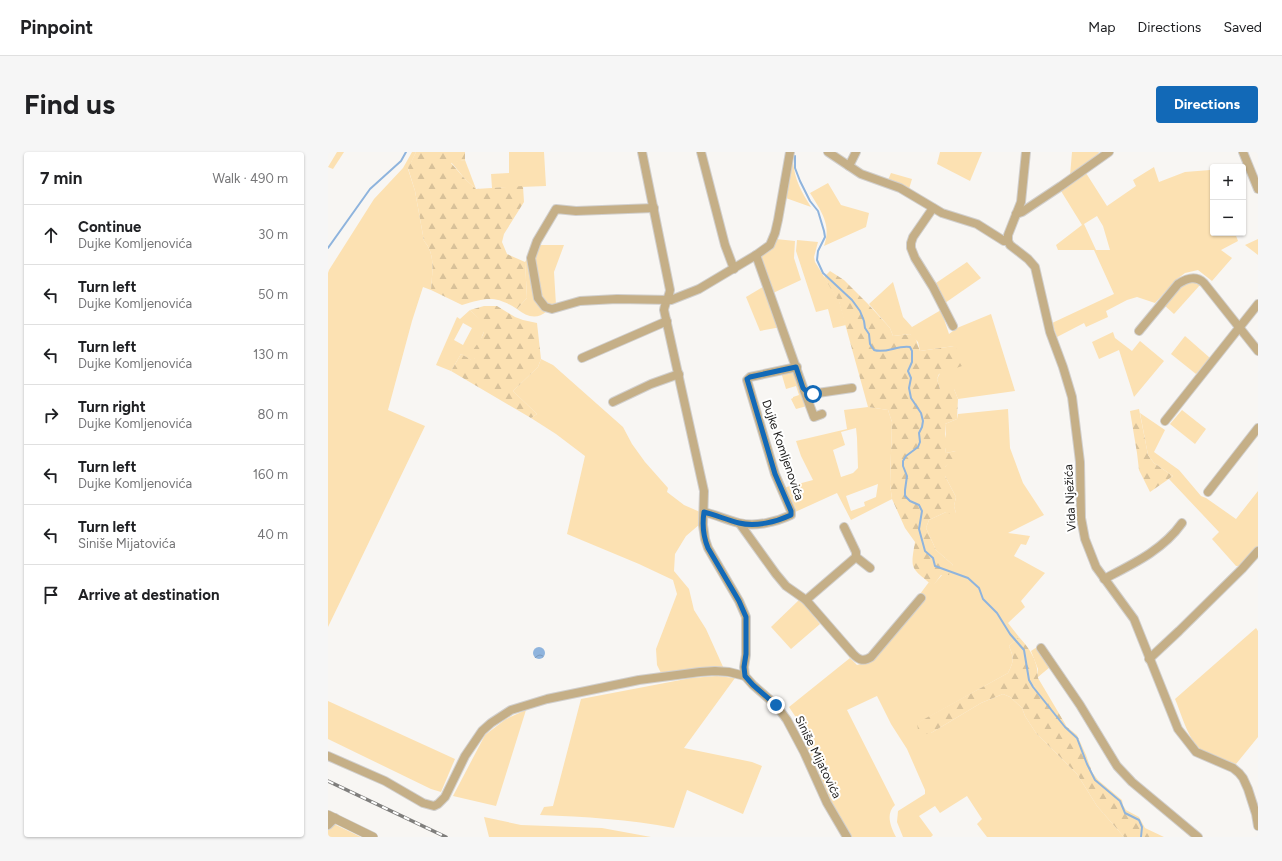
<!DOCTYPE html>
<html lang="en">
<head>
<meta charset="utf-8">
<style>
	body { margin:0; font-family:Figtree,sans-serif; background:#f6f6f6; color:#202124 }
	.controls { position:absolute; right:12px; top:12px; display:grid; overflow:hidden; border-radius:4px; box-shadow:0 1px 3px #0004 }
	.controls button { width:36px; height:36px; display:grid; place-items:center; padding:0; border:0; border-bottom:1px solid #e0e0e0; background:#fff; color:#202124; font:20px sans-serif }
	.stop { position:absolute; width:12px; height:12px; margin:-9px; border:3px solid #1269b7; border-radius:50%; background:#fff }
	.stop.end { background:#1269b7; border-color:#fff; box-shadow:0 1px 4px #0008 }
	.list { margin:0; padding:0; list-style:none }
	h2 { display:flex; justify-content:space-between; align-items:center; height:52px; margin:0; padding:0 16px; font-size:17px }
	h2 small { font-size:13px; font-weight:400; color:#757577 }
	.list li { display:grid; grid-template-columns:26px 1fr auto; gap:12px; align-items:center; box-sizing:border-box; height:60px; padding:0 16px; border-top:1px solid #e0e0e0 }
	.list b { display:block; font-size:15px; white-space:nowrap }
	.list p { margin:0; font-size:13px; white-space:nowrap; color:#757577 }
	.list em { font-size:13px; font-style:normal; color:#757577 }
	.icon { flex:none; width:22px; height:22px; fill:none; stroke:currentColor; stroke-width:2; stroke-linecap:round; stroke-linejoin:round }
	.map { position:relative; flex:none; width:930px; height:685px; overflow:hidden; border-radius:4px }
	header { display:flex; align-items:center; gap:24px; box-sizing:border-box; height:56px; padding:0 20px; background:#fff; border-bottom:1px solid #e0e0e0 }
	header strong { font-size:19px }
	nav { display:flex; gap:22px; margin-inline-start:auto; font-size:14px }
	.intro { display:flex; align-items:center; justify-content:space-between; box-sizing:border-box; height:96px; padding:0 24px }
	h1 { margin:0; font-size:28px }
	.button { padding:10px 18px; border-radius:4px; background:#1269b7; color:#fff; font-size:14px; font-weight:700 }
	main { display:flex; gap:24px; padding:0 24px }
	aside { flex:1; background:#fff; border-radius:4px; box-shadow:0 1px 3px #0004 }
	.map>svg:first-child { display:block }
	.green { fill:#fce1b2; fill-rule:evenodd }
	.forest { fill:url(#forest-firs) }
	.water { fill:url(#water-waves) }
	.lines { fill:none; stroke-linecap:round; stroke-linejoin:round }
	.stream { stroke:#8fb4dd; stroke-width:2 }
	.minor-casing { stroke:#d1cfcd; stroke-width:10 }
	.tertiary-casing { stroke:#d1cfcd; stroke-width:10 }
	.minor { stroke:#c5af87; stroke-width:8 }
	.tertiary { stroke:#c5af87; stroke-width:9 }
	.rail-casing { stroke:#7f7e7c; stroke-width:3.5 }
	.rail { stroke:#fff; stroke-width:2; stroke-dasharray:6; stroke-linecap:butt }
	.route { stroke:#1269b7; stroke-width:5 }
	.labels { text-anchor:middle; stroke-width:4; stroke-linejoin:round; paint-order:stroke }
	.street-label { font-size:12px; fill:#21201f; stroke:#fff }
</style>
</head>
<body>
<header>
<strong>Pinpoint</strong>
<nav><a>Map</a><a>Directions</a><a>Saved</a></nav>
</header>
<div class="intro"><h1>Find us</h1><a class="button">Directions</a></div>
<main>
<aside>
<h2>7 min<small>Walk · 490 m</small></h2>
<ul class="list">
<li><svg class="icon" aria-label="ahead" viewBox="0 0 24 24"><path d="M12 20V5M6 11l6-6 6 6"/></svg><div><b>Continue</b><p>Dujke Komljenovića</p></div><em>30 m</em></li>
<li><svg class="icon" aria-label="left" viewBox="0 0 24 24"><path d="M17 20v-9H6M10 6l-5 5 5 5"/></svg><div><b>Turn left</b><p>Dujke Komljenovića</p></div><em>50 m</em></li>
<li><svg class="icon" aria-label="left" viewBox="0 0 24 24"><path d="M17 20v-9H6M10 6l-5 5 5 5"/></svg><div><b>Turn left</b><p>Dujke Komljenovića</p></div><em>130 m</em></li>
<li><svg class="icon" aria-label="right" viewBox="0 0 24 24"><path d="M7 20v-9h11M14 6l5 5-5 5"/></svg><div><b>Turn right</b><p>Dujke Komljenovića</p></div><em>80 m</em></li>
<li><svg class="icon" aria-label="left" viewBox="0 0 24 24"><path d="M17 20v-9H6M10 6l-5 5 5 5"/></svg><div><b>Turn left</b><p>Dujke Komljenovića</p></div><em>160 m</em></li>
<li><svg class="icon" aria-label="left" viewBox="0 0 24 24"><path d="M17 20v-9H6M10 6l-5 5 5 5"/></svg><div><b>Turn left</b><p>Siniše Mijatovića</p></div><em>40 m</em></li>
<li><svg class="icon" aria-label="arrive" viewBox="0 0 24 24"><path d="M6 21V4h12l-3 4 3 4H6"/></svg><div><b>Arrive at destination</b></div></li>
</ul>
</aside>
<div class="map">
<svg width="930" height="685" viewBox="0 0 930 685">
	<defs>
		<pattern id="forest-firs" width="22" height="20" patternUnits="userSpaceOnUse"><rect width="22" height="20" fill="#fce1b2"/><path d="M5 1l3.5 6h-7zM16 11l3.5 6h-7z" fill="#d8c199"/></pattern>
		<pattern id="water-waves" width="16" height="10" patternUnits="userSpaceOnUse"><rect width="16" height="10" fill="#8fb4dd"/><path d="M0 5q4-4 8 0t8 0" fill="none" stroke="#7b9abd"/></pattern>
	</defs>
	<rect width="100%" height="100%" fill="#f8f6f3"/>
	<g class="green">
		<path d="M9,0H16L5,17L0,15Z"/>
		<path d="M84,0H88L80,17L87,39L96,89C108,102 104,121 103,138L95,135L84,169L60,258L97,274L0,475V121L1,118L46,47L75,16Z"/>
		<path d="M181,0H216L218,34L164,36L163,22L181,21Z"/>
		<path d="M612,0H654L642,29L609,12Z"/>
		<path d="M744,0H771L769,4L742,24Z"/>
		<path d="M137,8L148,37L137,27L123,10Z"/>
		<path d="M463,9H465C467,29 473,39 483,55L455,45Z"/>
		<path d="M826,15L831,30L857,20L882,18L885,31V81H907L910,89L893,98L904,106L884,129L870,118L857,121L849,127L827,151L809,145L799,148L778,159L780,165L758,175L756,171L729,185L724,171L786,142L766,98H730L728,93L754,73L733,39L758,21L779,54L808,34L805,28ZM769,64L775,74L782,98H768L756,72Z"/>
		<path d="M563,21L584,27L581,37L560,28Z"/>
		<path d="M500,31L513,53L541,61L538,75L496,94C504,73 493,59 482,41Z"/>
		<path d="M448,87L467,89L466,106L473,128L445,141L431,106Z"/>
		<path d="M930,87V103L917,93Z"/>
		<path d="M469,88L490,90L486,105L487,110L511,149L518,173L505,176L500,157L488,160L468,99Z"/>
		<path d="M212,93H236L226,120L228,153L223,155C212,147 206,121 207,108C207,103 211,97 212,93Z"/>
		<path d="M200,105L202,121L211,152L219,159C209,168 199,165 189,157L199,146L197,110Z"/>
		<path d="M639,110L653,126L617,151L608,131Z"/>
		<path d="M868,129L872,133L846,162L836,153L857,130Z"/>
		<path d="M565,130L575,165L584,175L613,158L621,182L629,176L663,162L687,239L630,247L626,237H612L609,227L626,194L592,199L590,190L582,182L565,184L562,176L541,152Z"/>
		<path d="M438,133L453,175L432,179L418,145Z"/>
		<path d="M142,158L155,171L157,177L152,189L147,206L145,209L133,202L123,219L108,213L129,165L132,167ZM135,171L144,176L135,193L126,188Z"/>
		<path d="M785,180L787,186L804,199L812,189L836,209L806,245L791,198L771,207L764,190Z"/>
		<path d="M857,184L882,206L868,222L843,202Z"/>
		<path d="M213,207L225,213L295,275L304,292L317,310L340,336L339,340L356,353L372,360V372L358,384L347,402L346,419L361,437L366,458L378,477L396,517L333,521L329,513L328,497L349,442L345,428L311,412L239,382L257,304L228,282L203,266L209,262L185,239L210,215Z"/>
		<path d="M465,218L479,254L468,257L463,247L465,246V245L471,243L468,234L458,237L453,220Z"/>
		<path d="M540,255L560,258L564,270L562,332L564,347L523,368L509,341L465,361L455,336L485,328L473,304L468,289L519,277L516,258ZM528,276L529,286L530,316L525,321L513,325L505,298L517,293L513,280ZM550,332L548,345L536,350L537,354L523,359L518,344Z"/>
		<path d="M680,257L682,296L695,331L716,363L680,381L702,384L698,393L693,392L686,404L717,421L693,449L697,455L680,471L691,485L681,494C686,506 686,509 680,521L590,571L603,581L653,551L675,542L682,545L694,556L697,564L708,581L749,622L769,654L796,685H659L649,672L654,667L639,644L612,661L607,654L591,664L605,683L603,685H575L569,670L570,659L597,642V638L579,597L563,572L549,544L519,558L567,653C557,662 563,675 568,685H523L500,649L477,597V579L461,555L522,506L529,513L542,509L597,446L592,442L601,430L605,433L614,423L625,413L608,398L598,376L601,368L618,360L628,361L626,354L628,345L617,324V315L621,311L628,299L618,301L616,290L618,282L617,272L629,267L630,262Z"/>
		<path d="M854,258L878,277L867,292L842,272Z"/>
		<path d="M812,261L837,278L826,300L851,318L873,344L878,346L908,367L930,339V396L913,414H908L884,387L891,380L841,327L845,324L826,311L820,303Z"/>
		<path d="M471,448L476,452L492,472L463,497L443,475Z"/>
		<path d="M928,476L930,479V585L908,612L877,601C860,589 855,566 847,547Z"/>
		<path d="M709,495L722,515L710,525V517L703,499Z"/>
		<path d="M389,524L407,526L356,596L424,610L434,614L415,662L359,638L346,676C301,667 257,665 212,663L216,655L225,654L253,547L363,526Z"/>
		<path d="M0,549L127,607L113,640L103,637L0,587Z"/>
		<path d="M198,558L168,654L125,644L157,583L178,567Z"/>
		<path d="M156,665L193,673L274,676L323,685H161Z"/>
		<path d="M6,672L33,685H0V678Z"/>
	</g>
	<g class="forest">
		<path d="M88,0H137V8L123,11L137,27L148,37L195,34L196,50L176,82L174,90L179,102L197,110L199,146L189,157C167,143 158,146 134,153L103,138C104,121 108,102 96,89L87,39L80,16Z"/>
		<path d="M502,119L516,128L540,152L562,176L565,184L582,182L587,185L592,199L626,194C632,200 634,206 634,214L611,222L609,227L612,237H626L630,247L629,267L617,272C618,283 616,290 618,301L628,299L630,301V305L617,315V324L628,345L626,354L628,361L624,363L618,360L601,368L598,376L608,398L625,413L621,423H613L605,434C583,415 582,419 587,390L577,376L564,347L562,332L564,270L560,258L540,255L511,150L496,125Z"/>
		<path d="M156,154H169L187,165L195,168L209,171L213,207L210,215L185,239L209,262L203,266L123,219L133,202L144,208L147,206L145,198C160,177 160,177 142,158Z"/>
		<path d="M811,257L820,303L826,311L845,324L822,340L811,318L809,301L802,259Z"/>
		<path d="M691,485C702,497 710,509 710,526L739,575L749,583L758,603L764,620L770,628L794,648L795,653L798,658L811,665L817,676L836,685H796L769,654L749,622L708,581L697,564L694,556L682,545L675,542L653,551L603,581L594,583L590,578L589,571L680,521C686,509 686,506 681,494Z"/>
	</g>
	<circle class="water" cx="211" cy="501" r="6"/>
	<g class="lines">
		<g class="stream">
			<path d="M467,4V16L472,29L482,49L490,59L496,79L497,85L490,99L489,108L495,121L524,148L532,159L536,169L537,176L541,182L542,192L546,198C558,202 569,193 582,195L584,199V210L580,219L583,226L581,236L583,246L593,261L595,269L594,275L591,281L592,290L590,295L578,304L575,309V314L579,324L577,338V344L582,349L591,353L594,359L591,377L597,399L605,406L607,414L640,426L651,436L655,447L669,461L682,482L696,498L701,528L705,535L737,575L749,586L759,612L767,628L792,649L797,661L811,668L814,675L813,685"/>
			<path d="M0,96L42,37L73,9L78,0"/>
		</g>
		<defs>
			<g id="minor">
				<path d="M314,0L342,138C341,145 337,151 336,158L376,339L375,373L377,387L380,396L411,449L418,465V503L416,515L417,524L425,533L448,553L459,568L476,600L499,651L519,685"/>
				<path d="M373,0L397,93L406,117"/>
				<path d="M500,0L533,22L572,36L614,61L649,72L676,89H680"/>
				<path d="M698,0L693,50L680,83V89L682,93L700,107L707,115L722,180L735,215L744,245L752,310L753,366L757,387L768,415L806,467L850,577L868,600L905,616L911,621L915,626L920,637L928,662L930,674"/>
				<path d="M915,0L930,37"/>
				<path d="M521,14L528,0"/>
				<path d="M326,56L248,59L228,57L209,89L203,106L210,146L217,155L224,157L252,149L289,147L343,148L371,137L428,103L442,93L447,81L450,68L462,0"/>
				<path d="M605,56L585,85L583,91V96L587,106L605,135L625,174"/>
				<path d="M688,62L694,60L733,34L781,0"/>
				<path d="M428,103L476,238L479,241L483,242L524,236"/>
				<path d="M811,179L850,132C859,126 868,123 876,131L930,199"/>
				<path d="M254,206L339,169"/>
				<path d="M476,238L486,265L494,262"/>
				<path d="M285,250L323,232L351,222"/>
				<path d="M837,269L930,152"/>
				<path d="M880,340L930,276"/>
				<path d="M376,360C388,363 399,368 411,371C428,375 448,370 463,363V359L447,322L419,228L422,225L469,215"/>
				<path d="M412,372L448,422L458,434L478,448L528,405V400L516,375"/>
				<path d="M528,405L542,416"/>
				<path d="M776,427C805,412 835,398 854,371"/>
				<path d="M478,448L525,502C531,508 535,510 543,505L593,446"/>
				<path d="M713,496L752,553L789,614L804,630L870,685"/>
				<path d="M821,507L851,479L914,417L930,399"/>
				<path d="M0,604L57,629L95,651L106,654L110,652L117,645L137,604L154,579L163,571L183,558L219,547L311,528L372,520L387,519L401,520L417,524"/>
				<path d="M0,673L7,666"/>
			</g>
			<path id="tertiary" d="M0,663L45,685"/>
		</defs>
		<use href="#minor" class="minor-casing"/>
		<use href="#tertiary" class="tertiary-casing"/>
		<use href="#minor" class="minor"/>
		<use href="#tertiary" class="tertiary"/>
		<defs>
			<path id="rail" d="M0,629L118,685"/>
		</defs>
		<use href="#rail" class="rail-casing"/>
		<use href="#rail" class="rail"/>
	</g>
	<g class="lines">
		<path class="route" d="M448,553L425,533L417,524L416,515L418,502V465L411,449L380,396C375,384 374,373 376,360C388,363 399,368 411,371C428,375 448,370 463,363V359L447,322L419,227L422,225L468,215L475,236L481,242H485"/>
	</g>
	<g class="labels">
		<g class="street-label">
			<text transform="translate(455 298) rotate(71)" y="4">Dujke Komljenovića</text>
			<text transform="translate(742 346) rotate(-93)" y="4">Vida Nježića</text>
			<text transform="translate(490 605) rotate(64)" y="4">Siniše Mijatovića</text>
		</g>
	</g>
</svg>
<div class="controls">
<button>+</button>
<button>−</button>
</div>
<div class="stop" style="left:485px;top:242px"></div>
<div class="stop end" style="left:448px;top:553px"></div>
</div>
</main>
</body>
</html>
